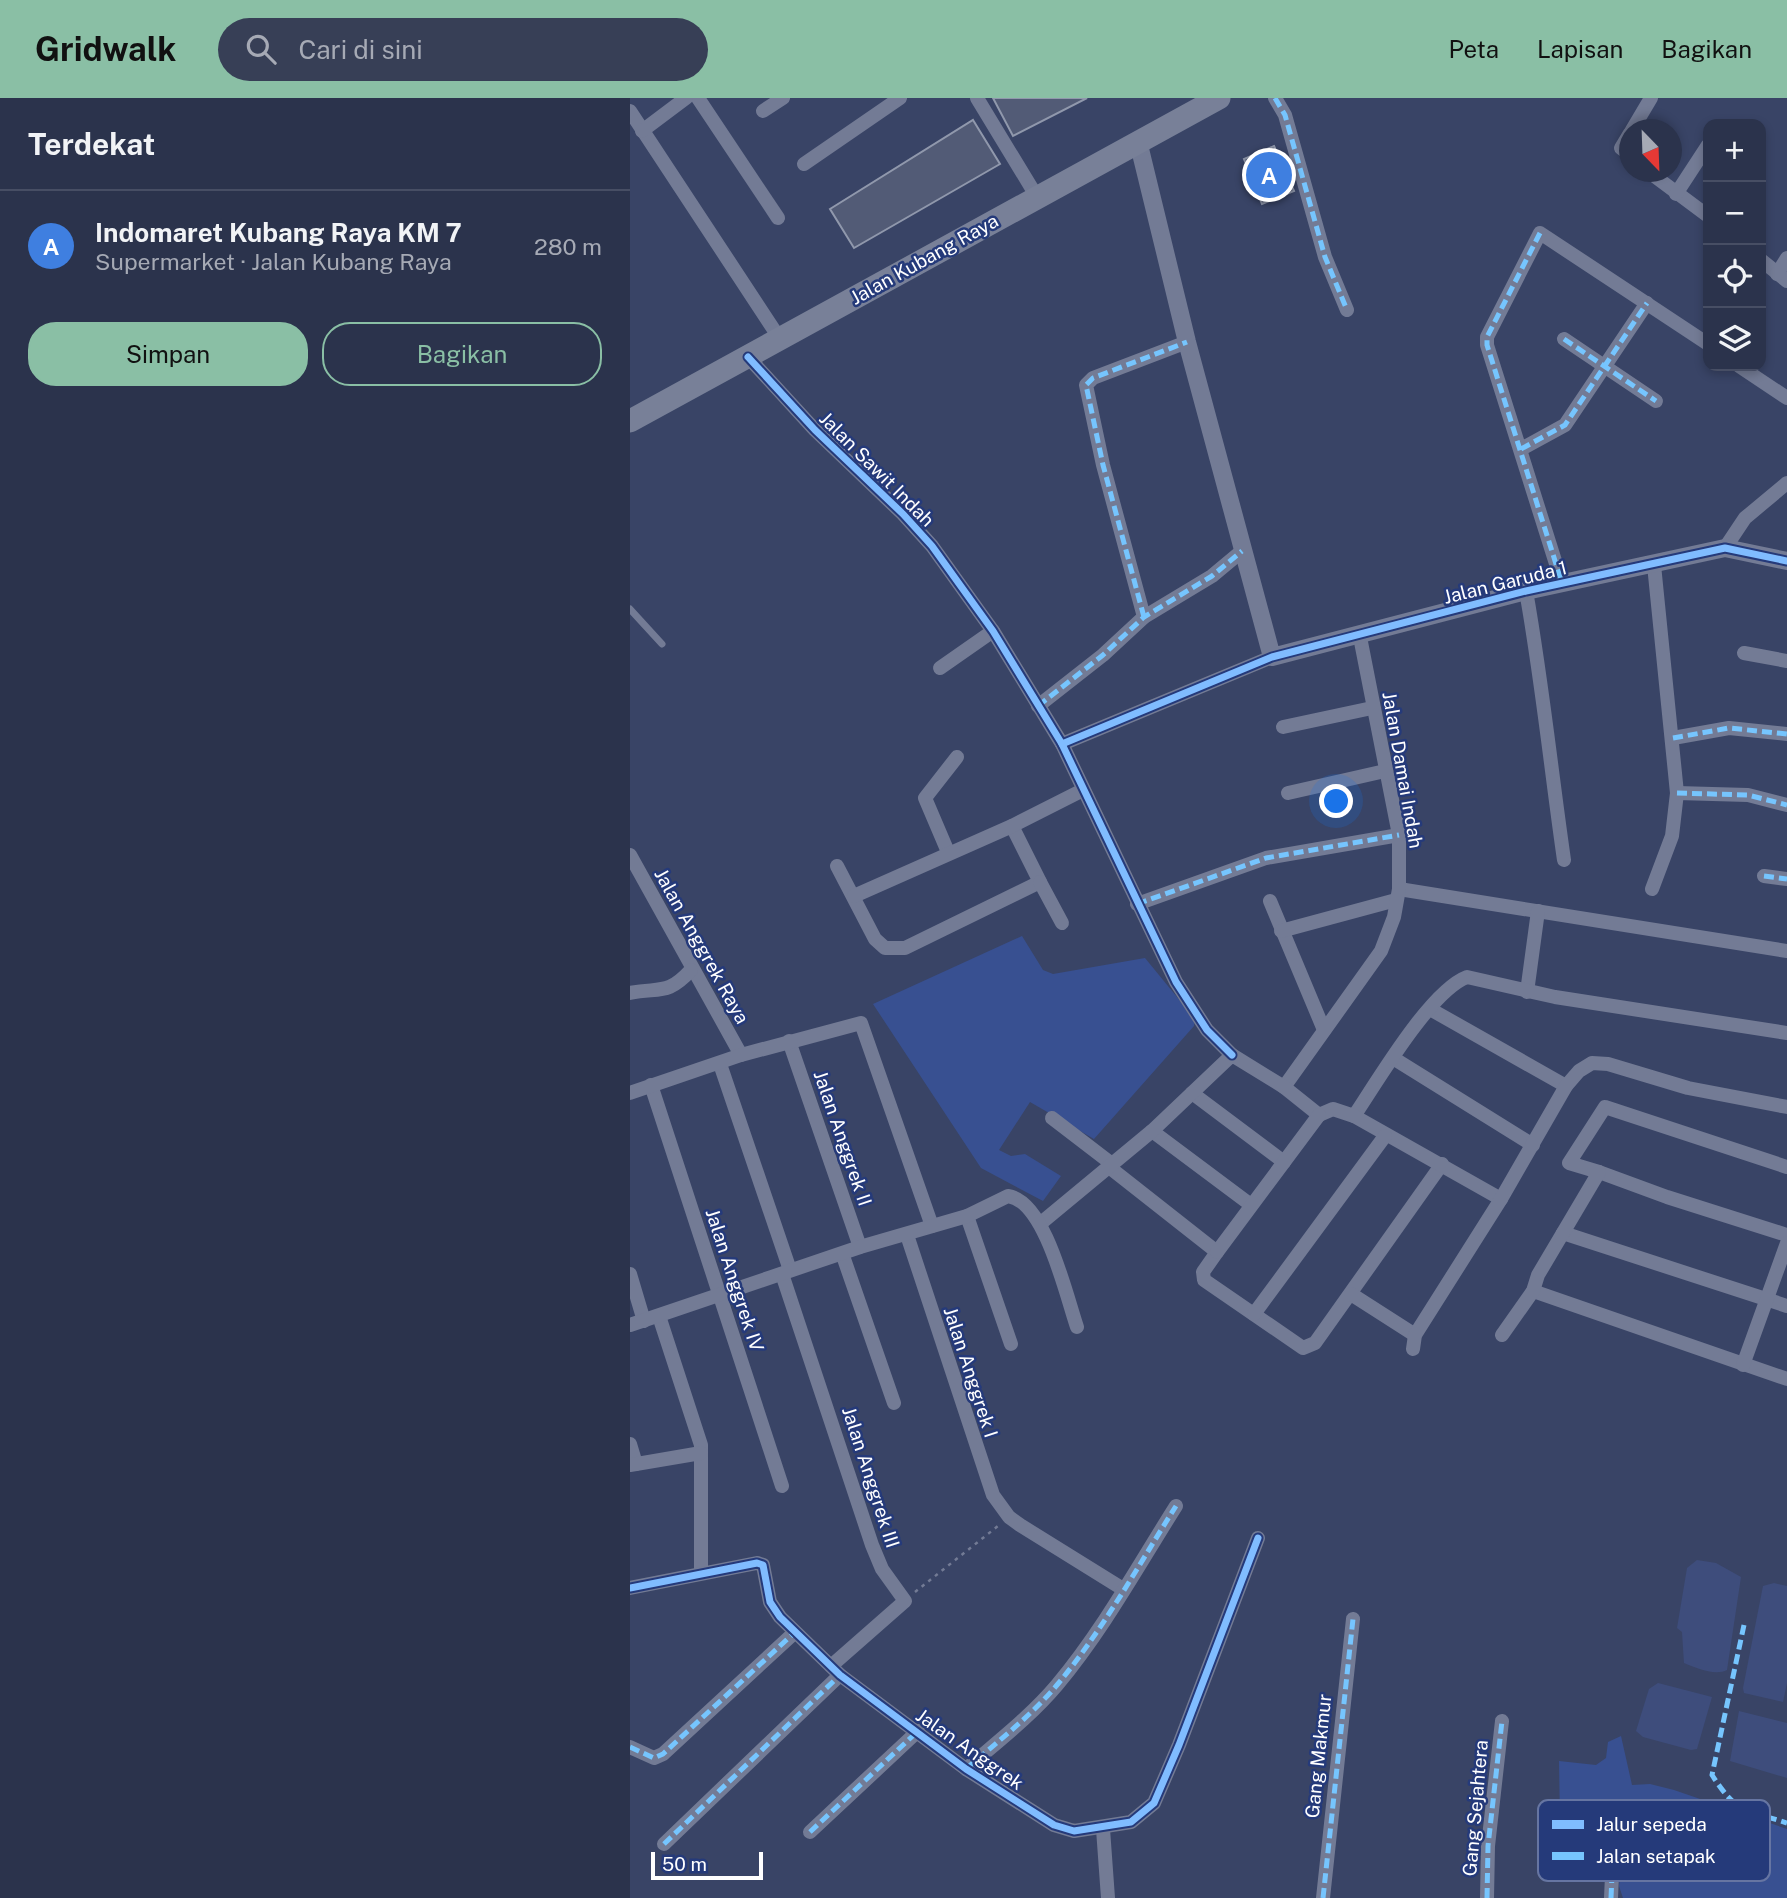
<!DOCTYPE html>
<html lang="id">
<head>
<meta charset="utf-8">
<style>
	body { margin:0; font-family:"Public Sans",sans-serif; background:#373f56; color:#f1f3f6 }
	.controls { position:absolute; right:21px; top:21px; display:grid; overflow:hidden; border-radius:14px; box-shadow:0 4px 10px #0003 }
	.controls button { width:63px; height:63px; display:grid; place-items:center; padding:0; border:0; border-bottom:2px solid #474e64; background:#2b334c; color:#f1f3f6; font:35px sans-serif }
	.compass { position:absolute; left:989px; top:21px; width:63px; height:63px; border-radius:50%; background:#2b334c; box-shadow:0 4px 10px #0003; rotate:157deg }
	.scale { position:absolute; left:21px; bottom:18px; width:112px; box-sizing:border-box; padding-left:7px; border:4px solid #fff; border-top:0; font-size:19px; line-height:24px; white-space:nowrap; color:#fff; -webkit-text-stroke:5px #253a7a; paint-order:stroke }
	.you { position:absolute; left:707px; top:704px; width:24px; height:24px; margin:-18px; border:5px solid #fff; border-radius:50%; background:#1a73e8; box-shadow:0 0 0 10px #1a73e833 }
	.badge { display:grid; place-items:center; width:46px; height:46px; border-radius:50%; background:#8abfa5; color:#fff; font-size:23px; font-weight:700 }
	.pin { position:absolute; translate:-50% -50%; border:4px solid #fff; box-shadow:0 2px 7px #0006 }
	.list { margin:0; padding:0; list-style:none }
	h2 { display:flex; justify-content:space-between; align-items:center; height:91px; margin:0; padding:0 28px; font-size:30px }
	h2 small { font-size:23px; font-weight:400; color:#a6aab5 }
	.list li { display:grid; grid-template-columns:46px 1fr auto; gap:21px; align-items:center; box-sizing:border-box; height:112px; padding:0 28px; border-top:2px solid #474e64 }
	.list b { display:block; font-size:26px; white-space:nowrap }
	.list p { margin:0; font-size:23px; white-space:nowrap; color:#a6aab5 }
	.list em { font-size:23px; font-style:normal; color:#a6aab5 }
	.actions { display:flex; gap:14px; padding:21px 28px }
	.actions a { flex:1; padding:16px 0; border:2px solid #8abfa5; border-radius:28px; text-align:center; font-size:24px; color:#8abfa5 }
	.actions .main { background:#8abfa5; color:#111 }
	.icon { flex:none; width:38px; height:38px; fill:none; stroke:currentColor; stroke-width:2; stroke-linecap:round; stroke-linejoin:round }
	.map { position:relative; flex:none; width:1157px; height:1800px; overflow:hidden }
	header { display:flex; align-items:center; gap:42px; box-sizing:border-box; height:98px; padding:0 35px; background:#8abfa5; color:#111 }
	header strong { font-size:33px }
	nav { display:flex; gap:38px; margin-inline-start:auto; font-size:24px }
	.search { width:490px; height:63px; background:#373f56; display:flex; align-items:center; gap:18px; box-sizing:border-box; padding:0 24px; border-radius:38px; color:#a6aab5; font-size:26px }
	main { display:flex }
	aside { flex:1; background:#2b334c }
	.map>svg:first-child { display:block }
	.green { fill:#385091 }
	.water { fill:#3e4d7c }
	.building { fill:#525b76; stroke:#9098ac; stroke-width:2 }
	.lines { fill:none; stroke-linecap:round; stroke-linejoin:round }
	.path { stroke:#737b95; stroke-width:2.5; stroke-dasharray:3.5 5; stroke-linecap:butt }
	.service { stroke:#737b95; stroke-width:7 }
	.minor { stroke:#737b95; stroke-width:14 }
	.tertiary { stroke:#737b95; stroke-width:18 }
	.trunk { stroke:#788098; stroke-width:23 }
	.quiet { stroke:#76c5fe; stroke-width:5; stroke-dasharray:10 5; stroke-linecap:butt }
	.cycleway-casing { stroke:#253a7a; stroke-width:11 }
	.cycleway { stroke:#80bcff; stroke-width:7 }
	.labels { text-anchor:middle; stroke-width:5; stroke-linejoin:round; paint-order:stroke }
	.street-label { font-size:19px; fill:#fff; stroke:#253a7a }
	.key { fill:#253a7a; stroke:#6675a2; stroke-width:2 }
	.key-label { font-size:19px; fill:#fff }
</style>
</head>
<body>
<header>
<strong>Gridwalk</strong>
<div class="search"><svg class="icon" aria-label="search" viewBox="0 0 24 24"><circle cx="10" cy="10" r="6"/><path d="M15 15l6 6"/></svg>Cari di sini</div>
<nav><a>Peta</a><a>Lapisan</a><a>Bagikan</a></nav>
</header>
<main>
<aside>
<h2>Terdekat<small></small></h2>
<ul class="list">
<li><span class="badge" style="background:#3f7fe0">A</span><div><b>Indomaret Kubang Raya KM 7</b><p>Supermarket · Jalan Kubang Raya</p></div><em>280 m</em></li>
</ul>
<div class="actions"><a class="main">Simpan</a><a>Bagikan</a></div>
</aside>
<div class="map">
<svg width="1157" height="1800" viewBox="0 0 1157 1800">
	<rect width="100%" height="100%" fill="#394466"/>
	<g class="green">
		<path d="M392,838L413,872L423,876L515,860L565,921L564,928L464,1041L400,1004L369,1052L381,1058L395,1056L431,1078L413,1103L351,1070L243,906Z"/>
		<path d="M991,1638L1002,1687L1020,1686L1044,1692L1157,1731V1800H993L989,1788L998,1724C984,1711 948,1720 930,1722L929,1663L966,1667L976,1660L978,1644Z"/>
	</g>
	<g class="water">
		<path d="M1067,1462L1086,1465L1111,1479L1097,1572C1085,1578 1066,1570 1054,1565L1052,1534L1047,1530L1057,1470Z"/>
		<path d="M1144,1485L1157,1488V1585L1153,1604L1114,1595L1113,1590L1133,1488Z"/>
		<path d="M1028,1585L1082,1599L1067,1651L1061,1652L1013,1639L1006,1633L1019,1591Z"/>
		<path d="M1109,1613L1157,1625V1680L1100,1663Z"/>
	</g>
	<g class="building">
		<path d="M363,0H457L383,38Z"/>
		<path d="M343,22L370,66L224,150L200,111Z"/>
		<path d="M644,48L664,93L632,106L614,61Z"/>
	</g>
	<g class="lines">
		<path class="path" d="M285,1494L368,1428"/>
		<path class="service" d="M0,511L32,546"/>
		<g class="minor">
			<path d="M68,0L148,120"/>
			<path d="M347,0L407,99"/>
			<path d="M645,0L655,17L695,159L717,212"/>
			<path d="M0,13L150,241"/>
			<path d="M133,13L153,0"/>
			<path d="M1002,32L1021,0"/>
			<path d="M12,33L56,0"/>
			<path d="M1000,35L991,50L1000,57"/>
			<path d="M174,66L270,0"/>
			<path d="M1019,74L1078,118"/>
			<path d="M1046,96L1078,47"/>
			<path d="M1131,162L1157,183"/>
			<path d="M1147,176L1157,160"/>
			<path d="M934,241L1026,303"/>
			<path d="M118,259L185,332L273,416L302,448L363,533L432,646L546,884L577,932L602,957"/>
			<path d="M1109,268L1157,300"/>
			<path d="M891,351L935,327L1017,205"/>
			<path d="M1095,450L1115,420L1157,385"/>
			<path d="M932,485L857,247V239L910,135L1078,246"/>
			<path d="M896,493C912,582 921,672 934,762"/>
			<path d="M514,519L473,367L456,287L463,280L557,244"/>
			<path d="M1114,555L1157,563"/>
			<path d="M310,570L363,533"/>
			<path d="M408,608L473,557L514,519L582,478L612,453"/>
			<path d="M653,629L742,610"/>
			<path d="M1043,640L1099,630L1157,636"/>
			<path d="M432,646L642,559"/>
			<path d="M658,695L755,673"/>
			<path d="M1047,695L1118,697L1157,707"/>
			<path d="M318,754L295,700L327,659"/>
			<path d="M0,757L111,957"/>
			<path d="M207,768L245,841L255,850H275L410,784L382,728"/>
			<path d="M1134,778L1157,781"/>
			<path d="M410,784L432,825"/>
			<path d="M769,791L1157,853"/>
			<path d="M1022,791L1042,738L1047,695L1024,467"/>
			<path d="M224,798L382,728L453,692"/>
			<path d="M640,803L694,932"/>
			<path d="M507,806L636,760L769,737"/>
			<path d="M651,833L766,802"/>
			<path d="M897,894L908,813"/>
			<path d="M0,895C30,889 37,898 61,872"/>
			<path d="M800,911L936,988"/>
			<path d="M159,943L230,1149"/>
			<path d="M763,960L903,1047"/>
			<path d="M90,966L160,1172"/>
			<path d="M21,987L152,1388"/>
			<path d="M654,989L751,853L764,819L769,791V737L730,539"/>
			<path d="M0,995L111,957L231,925L302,1128"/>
			<path d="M562,995L654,1064"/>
			<path d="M724,1018C747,984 800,893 837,879L925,899L1157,935"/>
			<path d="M422,1020L482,1066"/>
			<path d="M522,1033L621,1107"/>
			<path d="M479,1069L587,1154L573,1174L574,1182L673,1250L685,1245L812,1066"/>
			<path d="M969,1074L1037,1099L1157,1137"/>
			<path d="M337,1118L381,1246"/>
			<path d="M411,1125L522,1033L602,957L654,989L689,1017L703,1011L724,1018L871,1101"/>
			<path d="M933,1135L1157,1208"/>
			<path d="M277,1137L363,1397L379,1419L390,1427L493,1491"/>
			<path d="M587,1154L689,1017"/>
			<path d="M213,1158L264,1305"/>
			<path d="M0,1176L14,1223"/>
			<path d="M152,1176L242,1447L252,1471L275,1503L201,1568"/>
			<path d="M903,1193L1157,1281"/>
			<path d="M721,1196L785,1237"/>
			<path d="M624,1216L755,1038"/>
			<path d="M29,1218L71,1347V1474"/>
			<path d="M0,1227L230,1149L337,1118L378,1098C415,1103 436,1197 447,1229"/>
			<path d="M872,1237L903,1193L908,1177L969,1074L939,1065L975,1009L1157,1069"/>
			<path d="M783,1251L785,1237L871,1101L936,988L949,973L962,965L978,966L1058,990L1157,1009"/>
			<path d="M1113,1267L1157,1145"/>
			<path d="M0,1346L6,1366"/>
			<path d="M0,1367L71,1355"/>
			<path d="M0,1490L127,1465L133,1467L140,1504L150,1519L210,1577L336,1671L424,1727L444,1733L501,1724L524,1705L549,1647L628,1440"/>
			<path d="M0,1649L24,1660L33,1656L164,1535"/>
			<path d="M336,1671C367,1644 400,1619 427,1587C473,1532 508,1468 546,1408"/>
			<path d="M473,1731L478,1800"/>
			<path d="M180,1734L288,1633"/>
			<path d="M34,1746L210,1577"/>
			<path d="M693,1800L723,1521"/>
			<path d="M857,1800L858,1748L872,1623"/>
			<path d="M981,1800L984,1732"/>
		</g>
		<path class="tertiary" d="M508,43L557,244L642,559L896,493L1095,450L1157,463"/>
		<path class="trunk" d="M0,323L589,0"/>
		<g class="quiet">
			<path d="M645,0L655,17L695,159L717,212"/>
			<path d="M910,135L857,239V247L932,485"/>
			<path d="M934,241L1026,303"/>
			<path d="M891,351L935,327L1017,205"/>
			<path d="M514,519L473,367L456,287L463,280L557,244"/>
			<path d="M408,608L473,557L514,519L582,478L612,453"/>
			<path d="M1043,640L1099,630L1157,636"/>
			<path d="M1047,695L1118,697L1157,707"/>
			<path d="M1134,778L1157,781"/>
			<path d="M507,806L636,760L769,737"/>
			<path d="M1114,1527L1082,1677C1108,1717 1114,1711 1157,1725"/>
			<path d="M0,1649L24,1660L33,1656L164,1535"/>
			<path d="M336,1671C367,1644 400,1619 427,1587C473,1532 508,1468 546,1408"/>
			<path d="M180,1734L288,1633"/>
			<path d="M34,1746L210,1577"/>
			<path d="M693,1800L723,1521"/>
			<path d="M857,1800L858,1748L872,1623"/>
			<path d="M981,1800L984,1732"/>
		</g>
		<defs>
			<g id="cycleway">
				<path d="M118,259L185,332L273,416L302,448L363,533L432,646L546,884L577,932L602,957"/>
				<path d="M432,646L642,559L896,493L1095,450L1157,463"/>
				<path d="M0,1490L127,1465L133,1467L140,1504L150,1519L210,1577L336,1671L424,1727L444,1733L501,1724L524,1705L549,1647L628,1440"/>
			</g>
		</defs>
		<use href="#cycleway" class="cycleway-casing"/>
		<use href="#cycleway" class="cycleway"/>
	</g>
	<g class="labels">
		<g class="street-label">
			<text transform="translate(294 161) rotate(-29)" y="7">Jalan Kubang Raya</text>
			<text transform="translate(247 371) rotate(45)" y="7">Jalan Sawit Indah</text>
			<text transform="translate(875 484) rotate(-14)" y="7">Jalan Garuda 1</text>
			<text transform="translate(773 672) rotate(80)" y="7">Jalan Damai Indah</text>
			<text transform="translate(72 848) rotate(61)" y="7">Jalan Anggrek Raya</text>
			<text transform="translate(213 1040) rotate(71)" y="7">Jalan Anggrek II</text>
			<text transform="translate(105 1182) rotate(72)" y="7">Jalan Anggrek IV</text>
			<text transform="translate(341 1274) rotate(72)" y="7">Jalan Anggrek I</text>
			<text transform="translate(241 1379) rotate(72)" y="7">Jalan Anggrek III</text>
			<text transform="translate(340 1651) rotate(35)" y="7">Jalan Anggrek</text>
			<text transform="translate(688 1658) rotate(-84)" y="7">Gang Makmur</text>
			<text transform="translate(845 1710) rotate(-85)" y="7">Gang Sejahtera</text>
		</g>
	</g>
	<rect x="908" y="1702" width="232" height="81" rx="10" class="key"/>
	<rect x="922" y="1722" width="32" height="9" fill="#80bcff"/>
	<rect x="922" y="1754" width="32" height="8" fill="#76c5fe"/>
	<g class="key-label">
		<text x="966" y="1733">Jalur sepeda</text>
		<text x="966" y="1765">Jalan setapak</text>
	</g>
</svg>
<div class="controls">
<button>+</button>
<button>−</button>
<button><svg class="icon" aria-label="locate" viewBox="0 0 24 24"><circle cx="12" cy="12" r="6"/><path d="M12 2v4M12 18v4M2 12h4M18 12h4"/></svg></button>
<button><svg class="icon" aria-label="layers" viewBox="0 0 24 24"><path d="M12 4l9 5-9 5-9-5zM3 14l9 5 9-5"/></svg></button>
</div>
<svg class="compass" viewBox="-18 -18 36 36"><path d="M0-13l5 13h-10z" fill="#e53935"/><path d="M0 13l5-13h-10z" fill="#a6aab5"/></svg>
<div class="scale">50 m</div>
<div class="you"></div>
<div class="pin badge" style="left:639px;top:77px;background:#3f7fe0">A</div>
</div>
</main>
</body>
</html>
